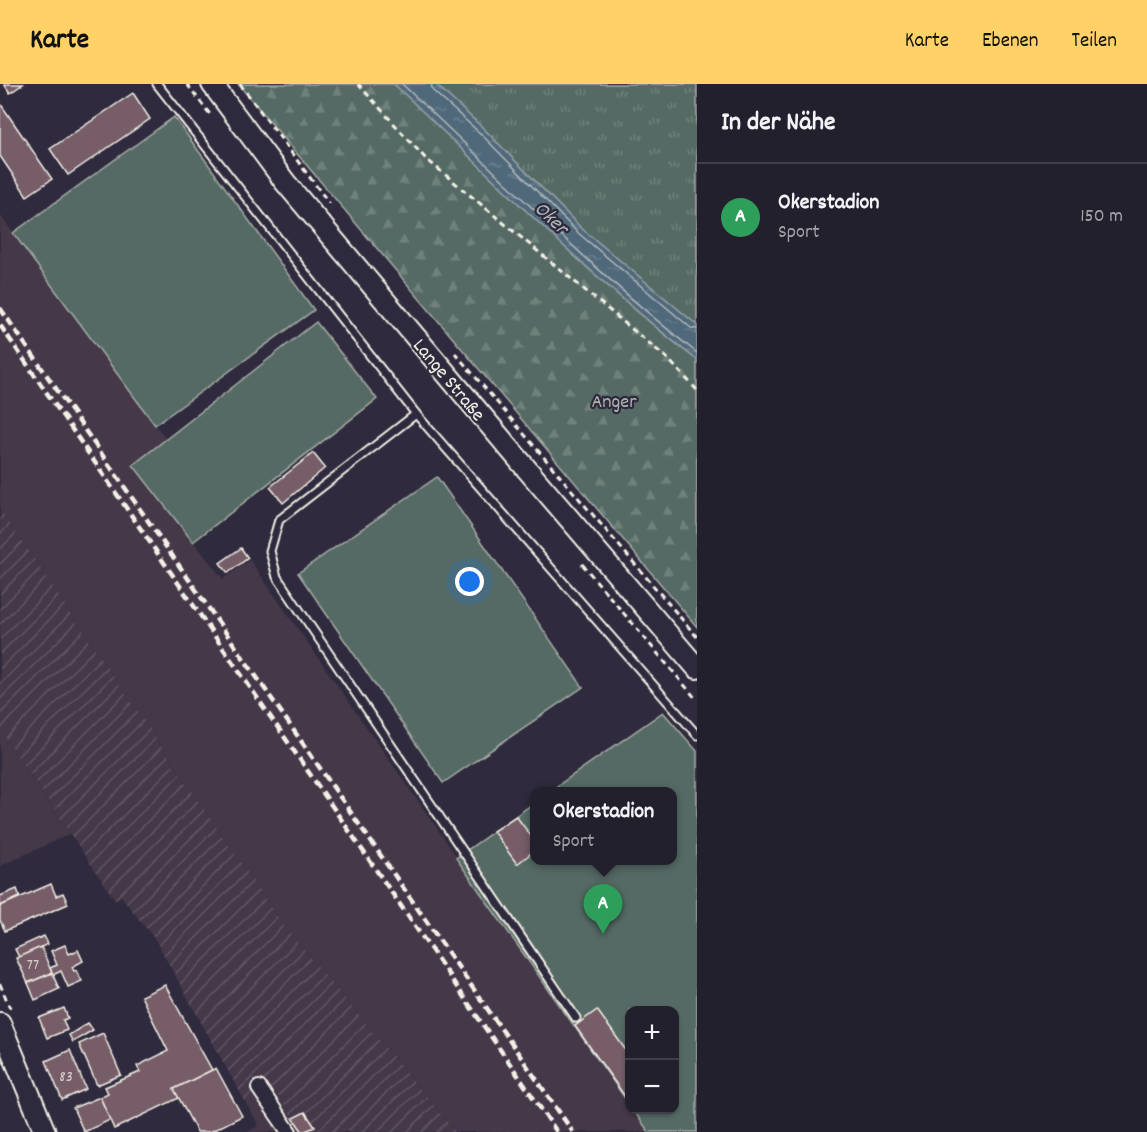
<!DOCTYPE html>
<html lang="de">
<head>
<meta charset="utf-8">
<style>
	body { margin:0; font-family:Dekko,sans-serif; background:#2f2d3a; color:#f1f3f6 }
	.controls { position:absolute; right:18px; bottom:18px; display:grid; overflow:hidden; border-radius:12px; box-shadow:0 2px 4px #0004 }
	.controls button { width:54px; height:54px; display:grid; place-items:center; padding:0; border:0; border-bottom:2px solid #403e4a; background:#23202e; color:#f1f3f6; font:30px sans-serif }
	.you { position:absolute; left:470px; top:498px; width:21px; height:21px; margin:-15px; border:4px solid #fff; border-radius:50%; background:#1a73e8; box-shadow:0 0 0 9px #1a73e833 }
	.badge { display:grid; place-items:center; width:39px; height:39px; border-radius:50%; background:#ffd166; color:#fff; font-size:20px; font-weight:700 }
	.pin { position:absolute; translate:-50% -50px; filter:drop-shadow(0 2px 3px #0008) }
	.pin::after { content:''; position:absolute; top:32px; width:21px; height:18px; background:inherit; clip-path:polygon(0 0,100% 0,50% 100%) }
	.popup { position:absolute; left:530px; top:703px; width:147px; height:78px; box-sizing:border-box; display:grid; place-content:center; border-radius:12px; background:#23202e; filter:drop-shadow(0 2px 4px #0005); font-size:20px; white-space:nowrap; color:#a3a3aa }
	.popup b { font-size:22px; color:#f1f3f6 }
	.popup::after { content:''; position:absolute; left:50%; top:100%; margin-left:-12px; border:12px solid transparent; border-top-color:#23202e }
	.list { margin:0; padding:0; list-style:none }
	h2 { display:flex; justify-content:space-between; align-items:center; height:78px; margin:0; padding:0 24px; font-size:26px }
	h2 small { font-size:20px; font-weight:400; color:#a3a3aa }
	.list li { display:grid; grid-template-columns:39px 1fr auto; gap:18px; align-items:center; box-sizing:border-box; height:108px; padding:0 24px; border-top:2px solid #403e4a }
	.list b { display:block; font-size:22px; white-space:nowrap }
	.list p { margin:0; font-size:20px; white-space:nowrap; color:#a3a3aa }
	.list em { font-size:20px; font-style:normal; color:#a3a3aa }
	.map { position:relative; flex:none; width:697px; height:1048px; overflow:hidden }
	header { display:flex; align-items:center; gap:36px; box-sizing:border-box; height:84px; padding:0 30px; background:#ffd166; color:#111 }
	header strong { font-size:28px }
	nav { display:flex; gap:33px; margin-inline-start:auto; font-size:21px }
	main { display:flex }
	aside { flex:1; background:#23202e }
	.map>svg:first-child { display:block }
	.built { fill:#44394a }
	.industrial { fill:url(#industrial-furrows) }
	.grass { fill:url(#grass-tufts); stroke:#a6aea6; stroke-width:1.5 }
	.forest { fill:url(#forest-firs); stroke:#a6aea6; stroke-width:1.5 }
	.park { fill:#576b65; stroke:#a6aea6; stroke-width:1.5 }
	.water { fill:url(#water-ripples); stroke:#919ea6; stroke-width:1.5 }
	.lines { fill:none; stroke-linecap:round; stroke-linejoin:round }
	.shore { stroke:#b2babc; stroke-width:1.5 }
	.building { fill:#765d68; stroke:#f4f1e8; stroke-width:1.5 }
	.lane-casing { stroke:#f4f1e8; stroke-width:11 }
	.street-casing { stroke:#f4f1e8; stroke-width:18 }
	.secondary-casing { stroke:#f4f1e8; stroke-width:24 }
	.path { stroke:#f4f1e8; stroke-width:3; stroke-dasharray:6 4.5; stroke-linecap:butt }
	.lane { stroke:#2f2a3d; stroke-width:7 }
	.street { stroke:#2f2a3d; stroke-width:14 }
	.secondary { stroke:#2f2a3d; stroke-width:20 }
	.rail { stroke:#f4f1e8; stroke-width:4.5; stroke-dasharray:9 4.5; stroke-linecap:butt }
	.labels { text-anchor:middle; stroke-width:4.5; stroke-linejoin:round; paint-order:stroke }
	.number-label { font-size:16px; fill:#d4ccc8 }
	.street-label { font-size:20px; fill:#f4f1e8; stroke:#2f2a3d }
	.park-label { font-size:20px; fill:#adb5ad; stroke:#2f2a3d }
	.water-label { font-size:21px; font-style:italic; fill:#b2babc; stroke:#2f2a3d }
</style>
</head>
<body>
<header>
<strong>Karte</strong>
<nav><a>Karte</a><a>Ebenen</a><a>Teilen</a></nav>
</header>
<main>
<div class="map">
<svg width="697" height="1048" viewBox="0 0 697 1048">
	<defs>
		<pattern id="industrial-furrows" width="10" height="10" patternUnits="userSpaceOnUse" patternTransform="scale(1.5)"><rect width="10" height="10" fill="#44394a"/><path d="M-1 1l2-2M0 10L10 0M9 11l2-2" fill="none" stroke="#605664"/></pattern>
		<pattern id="grass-tufts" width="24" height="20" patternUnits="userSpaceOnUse" patternTransform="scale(1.5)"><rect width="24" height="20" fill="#576b65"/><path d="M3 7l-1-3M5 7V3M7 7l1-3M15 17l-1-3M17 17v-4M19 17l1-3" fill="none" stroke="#70817b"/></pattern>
		<pattern id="forest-firs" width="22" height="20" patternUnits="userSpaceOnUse" patternTransform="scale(1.5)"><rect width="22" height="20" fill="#576b65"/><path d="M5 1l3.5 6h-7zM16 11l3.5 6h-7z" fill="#70817b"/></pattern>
		<pattern id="water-ripples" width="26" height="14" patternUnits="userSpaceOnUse" patternTransform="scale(1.5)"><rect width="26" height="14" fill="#4f677a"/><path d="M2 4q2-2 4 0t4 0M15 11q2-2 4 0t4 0" fill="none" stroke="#697d8d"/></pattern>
	</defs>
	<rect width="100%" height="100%" fill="#2f2a3d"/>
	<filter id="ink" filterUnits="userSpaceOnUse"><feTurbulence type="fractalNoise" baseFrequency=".0167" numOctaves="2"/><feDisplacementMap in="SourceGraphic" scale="12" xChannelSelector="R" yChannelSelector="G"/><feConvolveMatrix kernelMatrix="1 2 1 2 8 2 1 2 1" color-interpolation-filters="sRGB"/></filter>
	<g filter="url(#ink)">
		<g class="built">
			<path d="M0,131L166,355L133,381L223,495L250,476L629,1020L630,1026H633L649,1048H456L281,838L0,425Z"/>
			<path d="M0,646L70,750L0,782Z"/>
			<path d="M259,1004L275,1007L303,1048H247L259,1042L248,1023Z"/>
		</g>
		<path class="industrial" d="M0,425L281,838L456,1048H303L275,1007L248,1023L156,857L121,812L115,816L0,646Z"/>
		<path class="grass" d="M435,0H697V241L581,144L485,46Z"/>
		<path class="forest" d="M238,0H394C493,94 589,192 697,276V543Z"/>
		<g class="park">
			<path d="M174,33L314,226L155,341L13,149Z"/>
			<path d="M316,238L377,315L193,458L133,381Z"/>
			<path d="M437,393L583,603L443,699L298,489Z"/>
			<path d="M663,628L697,667V1048H649L633,1026H674V926H630L629,1020L456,774L534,719V776H672V708L550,707Z"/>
		</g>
		<path class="water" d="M394,0H435L485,46L581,144L697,241V276C589,192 493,94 394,0Z"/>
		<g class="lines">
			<g class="shore">
				<path d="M402,0C499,91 592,186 697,269"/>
				<path d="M431,0L433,7L481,50L577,148L691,244L697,245"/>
			</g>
		</g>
		<g class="building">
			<path d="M4,0H23L10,9Z"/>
			<path d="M133,9L150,35L68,91L50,65Z"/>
			<path d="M0,19L52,95L27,112L0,72Z"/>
			<path d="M313,369L325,384L283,419L270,403Z"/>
			<path d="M241,464L248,474L228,489L220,479Z"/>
			<path d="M516,732L534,756V767L517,780L493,747Z"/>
			<path d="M51,800L56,812L63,809L68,820L5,847L0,836V822Z"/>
			<path d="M17,805L20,813L0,822V812Z"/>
			<path d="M44,852L48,860L19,873L15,865Z"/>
			<path d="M65,861L69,870L78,866L83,877L72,883L74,887L76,886L82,897L68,903L61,887L53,891L50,884L57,881L51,867Z"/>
			<path d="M41,863L52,889L28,899L16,874Z"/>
			<path d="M52,889L59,905L35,916L28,899Z"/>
			<path d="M165,901L212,986L174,1005L179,1014L114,1045L100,1013L108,1009L105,1003L140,988L137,982L168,967L141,912Z"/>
			<path d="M64,924L68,934L63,936L67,946L47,954L39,934Z"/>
			<path d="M597,926L630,972V1012L626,1014L575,942Z"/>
			<path d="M88,939L93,946L73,958L69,951Z"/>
			<path d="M103,949L121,991L97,1001L79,960Z"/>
			<path d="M70,966L86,1005L62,1016L46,977Z"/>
			<path d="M216,984L242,1032L210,1048H197L174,1005Z"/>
			<path d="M100,1013L110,1036L84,1048L73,1024Z"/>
			<path d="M305,1028L315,1043L303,1048L293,1034Z"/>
		</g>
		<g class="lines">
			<defs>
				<g id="lane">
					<path d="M157,0L416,330L279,436L270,467L277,493L576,934"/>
					<path d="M416,330L697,651"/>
				</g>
				<path id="street" d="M259,1004L289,1048"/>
				<g id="secondary">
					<path d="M212,0L285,98L525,383L697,584"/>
					<path d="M0,939L45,1048"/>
				</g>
			</defs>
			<use href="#lane" class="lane-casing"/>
			<use href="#street" class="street-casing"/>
			<use href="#secondary" class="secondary-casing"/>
			<g class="path">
				<path d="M187,0L212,33"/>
				<path d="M240,0L329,119"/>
				<path d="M358,0L425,74L667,274L697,306"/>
				<path d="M455,269L697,553"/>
				<path d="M582,480L697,616"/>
				<path d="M0,900L10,924"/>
			</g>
			<use href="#lane" class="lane"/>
			<use href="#street" class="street"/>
			<use href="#secondary" class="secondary"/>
			<g class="rail">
				<path d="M0,224L573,1048"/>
				<path d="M0,241L557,1048"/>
			</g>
		</g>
	</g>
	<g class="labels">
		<g class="number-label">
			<text x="33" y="885">77</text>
			<text x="66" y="997">83</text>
		</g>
		<g class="street-label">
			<text transform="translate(450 295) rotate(50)" y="7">Lange Straße</text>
		</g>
		<g class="park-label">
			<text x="614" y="323">Anger</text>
		</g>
		<g class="water-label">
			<text transform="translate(552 133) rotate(43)" y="7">Oker</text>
		</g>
	</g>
</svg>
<div class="controls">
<button>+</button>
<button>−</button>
</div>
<div class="you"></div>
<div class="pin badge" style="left:603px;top:850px;background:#2e9e5b">A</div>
<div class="popup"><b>Okerstadion</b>Sport</div>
</div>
<aside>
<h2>In der Nähe<small></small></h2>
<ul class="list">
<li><span class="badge" style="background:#2e9e5b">A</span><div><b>Okerstadion</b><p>Sport</p></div><em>150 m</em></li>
</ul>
</aside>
</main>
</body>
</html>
